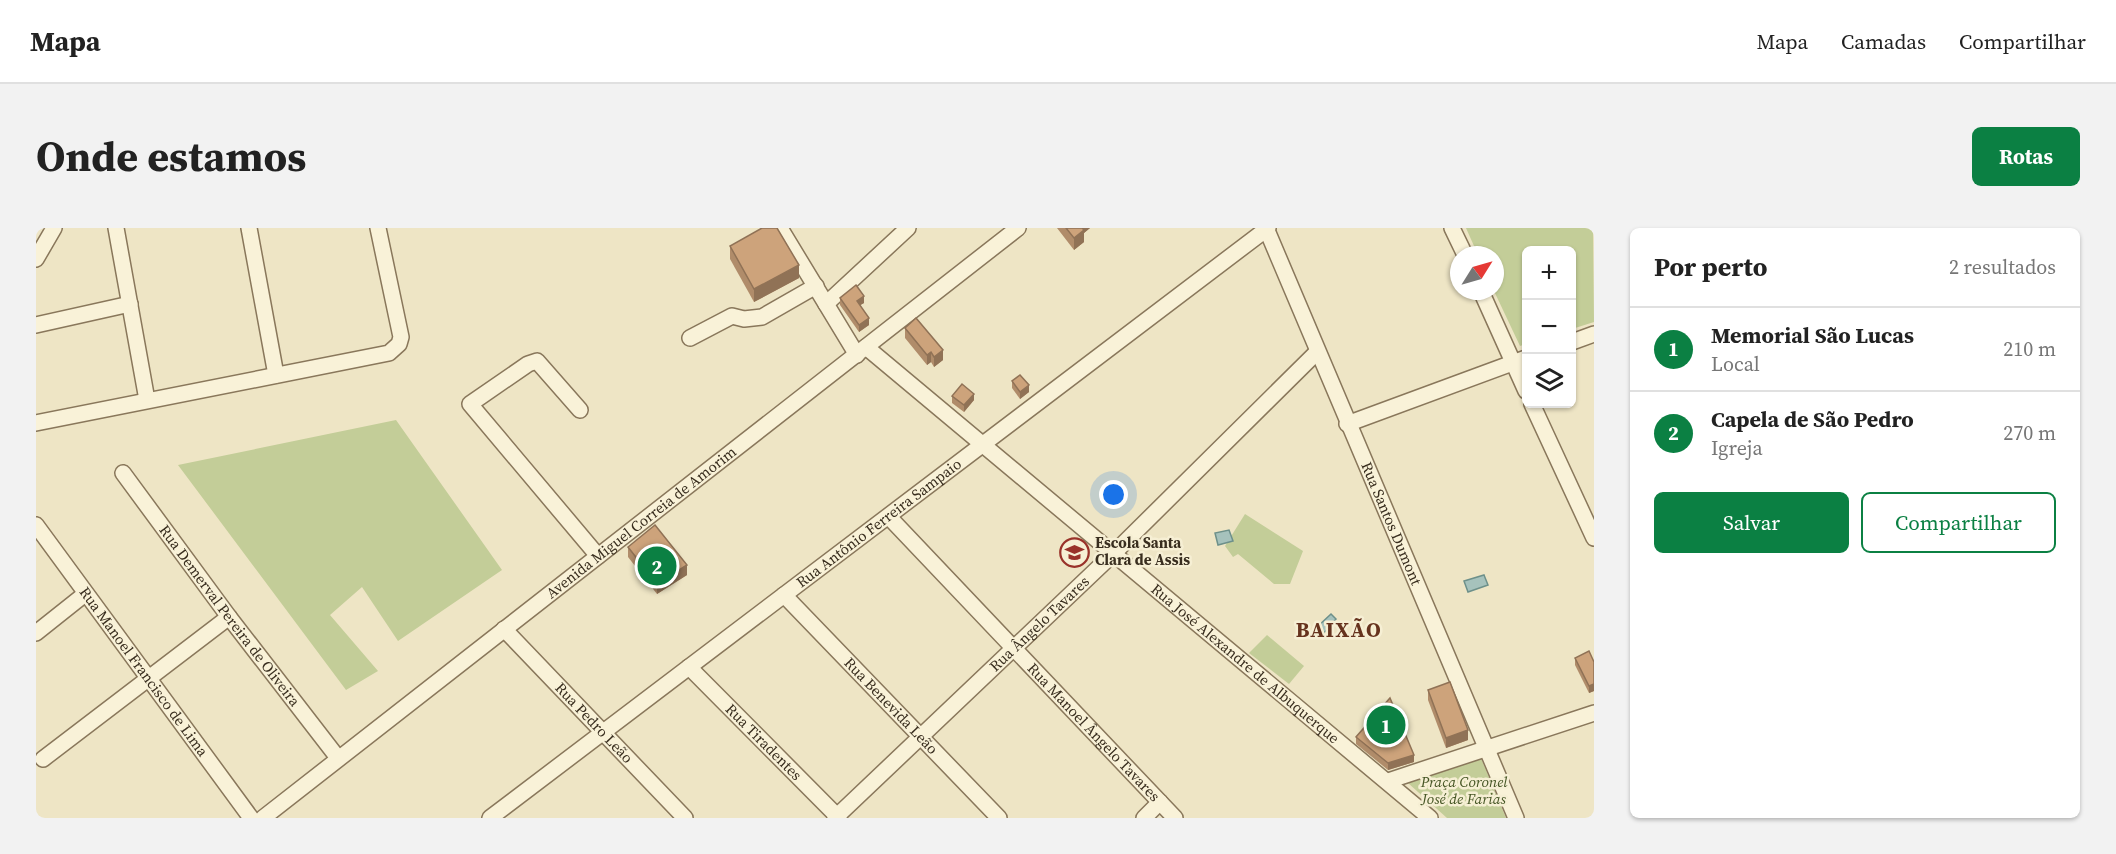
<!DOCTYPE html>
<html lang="pt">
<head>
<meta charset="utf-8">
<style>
	body { margin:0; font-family:"Source Serif 4",serif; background:#f2f2f2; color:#222 }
	.controls { position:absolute; right:18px; top:18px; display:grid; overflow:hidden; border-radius:9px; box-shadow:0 2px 4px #0004 }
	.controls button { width:54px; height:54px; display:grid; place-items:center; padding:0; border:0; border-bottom:2px solid #e0e0e0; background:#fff; color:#222; font:30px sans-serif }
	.compass { position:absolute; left:1414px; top:18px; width:54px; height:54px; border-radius:50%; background:#fff; box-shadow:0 2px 4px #0004; rotate:53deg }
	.you { position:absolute; left:1078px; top:267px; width:21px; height:21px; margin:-15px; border:4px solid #fff; border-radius:50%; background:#1a73e8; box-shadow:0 0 0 9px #1a73e833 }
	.badge { display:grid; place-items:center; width:39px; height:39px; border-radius:50%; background:#0b8043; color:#fff; font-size:20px; font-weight:700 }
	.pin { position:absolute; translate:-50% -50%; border:3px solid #fff; box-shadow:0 2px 6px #0006 }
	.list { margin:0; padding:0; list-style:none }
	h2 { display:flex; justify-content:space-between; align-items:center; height:78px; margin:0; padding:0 24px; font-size:26px }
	h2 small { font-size:20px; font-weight:400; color:#767676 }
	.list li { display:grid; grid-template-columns:39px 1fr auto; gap:18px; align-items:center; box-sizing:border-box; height:84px; padding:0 24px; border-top:2px solid #e0e0e0 }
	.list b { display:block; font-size:22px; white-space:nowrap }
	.list p { margin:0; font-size:20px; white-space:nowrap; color:#767676 }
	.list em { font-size:20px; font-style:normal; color:#767676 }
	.actions { display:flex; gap:12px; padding:18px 24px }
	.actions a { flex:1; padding:14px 0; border:2px solid #0b8043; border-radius:9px; text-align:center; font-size:21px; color:#0b8043 }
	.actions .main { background:#0b8043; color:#fff }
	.icon { flex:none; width:33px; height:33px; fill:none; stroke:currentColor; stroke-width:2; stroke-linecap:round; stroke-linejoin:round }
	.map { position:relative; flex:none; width:1558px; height:590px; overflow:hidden; border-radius:9px }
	header { display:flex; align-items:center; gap:36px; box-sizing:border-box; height:84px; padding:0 30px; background:#fff; border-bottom:2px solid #e0e0e0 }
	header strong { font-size:28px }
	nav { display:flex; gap:33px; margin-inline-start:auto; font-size:21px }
	.intro { display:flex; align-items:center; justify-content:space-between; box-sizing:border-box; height:144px; padding:0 36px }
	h1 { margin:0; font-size:42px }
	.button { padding:15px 27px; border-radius:9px; background:#0b8043; color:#fff; font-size:21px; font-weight:700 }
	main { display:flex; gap:36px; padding:0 36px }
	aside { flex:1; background:#fff; border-radius:9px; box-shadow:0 2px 4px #0004 }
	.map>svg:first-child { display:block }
	.green { fill:#c3cd98 }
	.water { fill:#a6c2bc; stroke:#6d908a; stroke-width:1.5 }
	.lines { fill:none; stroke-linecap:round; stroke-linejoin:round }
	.minor-casing { stroke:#89775b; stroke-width:18 }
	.minor { stroke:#f9f2d8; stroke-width:15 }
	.wall { fill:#b08c6a }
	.shaded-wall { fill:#907256 }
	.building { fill:#cda37b; stroke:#907256; stroke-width:1.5 }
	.labels { text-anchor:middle; stroke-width:5; stroke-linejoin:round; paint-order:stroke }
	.street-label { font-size:15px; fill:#392e1f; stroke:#f6efd4 }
	.poi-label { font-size:15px; font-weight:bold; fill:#392e1f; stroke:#f6efd4; text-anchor:start }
	.park-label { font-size:15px; font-style:italic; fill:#465625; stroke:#f6efd4 }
	.district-label { font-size:21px; font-weight:bold; letter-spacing:1.5px; fill:#66331e; stroke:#f6efd4 }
</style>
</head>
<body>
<header>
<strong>Mapa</strong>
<nav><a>Mapa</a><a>Camadas</a><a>Compartilhar</a></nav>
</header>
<div class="intro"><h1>Onde estamos</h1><a class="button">Rotas</a></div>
<main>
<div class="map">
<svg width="1558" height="590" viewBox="0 0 1558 590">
	<rect width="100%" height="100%" fill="#eee5c5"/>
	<g class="green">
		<path d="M1430,0H1557L1558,94L1536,101V22H1490V116L1484,118L1458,63L1459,27H1442Z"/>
		<path d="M360,192L466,342L362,413L326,359L294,387L342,443L310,462L142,237Z"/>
		<path d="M1209,286L1267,323L1254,356H1238L1202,326L1197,329L1189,318Z"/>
		<path d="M1231,407L1268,438L1253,456L1213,425Z"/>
		<path d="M1444,528L1470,590H1411L1372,555Z"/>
	</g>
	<g class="water">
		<path d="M1193,302L1197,313L1182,317L1179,305Z"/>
		<path d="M1448,347L1452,357L1432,364L1428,353Z"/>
		<path d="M1295,386L1300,391L1287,406L1280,400Z"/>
	</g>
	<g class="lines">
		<defs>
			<g id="minor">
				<path d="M80,0L111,172"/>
				<path d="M213,0L240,147"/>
				<path d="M744,0L821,127"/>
				<path id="s1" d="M1230,0L1480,590"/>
				<path d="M1416,0L1429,27"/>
				<path d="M0,31L18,0"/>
				<path d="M1445,63L1490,163"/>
				<path d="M790,76L872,0"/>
				<path d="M0,97L94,76"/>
				<path d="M654,110L696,88L708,91L726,89L780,58"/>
				<path d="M1536,114L1558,106"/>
				<path id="s2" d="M830,119L1394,590"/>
				<path d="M1496,176L1558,310"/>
				<path d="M544,182L501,133L492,136L434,176L562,328"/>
				<path d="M0,195L353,125L363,116L365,109L342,0"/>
				<path d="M1311,196L1490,130"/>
				<path id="s3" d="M87,245L193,389L302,530"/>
				<path id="s4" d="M853,289L1139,590"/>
				<path id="s5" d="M0,297L215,590"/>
				<path id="s6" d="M748,367L963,590"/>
				<path id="s7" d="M468,401L649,590"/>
				<path d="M0,405L49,366"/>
				<path id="s8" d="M653,439L803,590"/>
				<path d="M7,531L193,389"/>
				<path d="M1352,553L1558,485"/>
				<path id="s9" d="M227,590L982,0"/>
				<path id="s10" d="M454,590L1232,0"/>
				<path id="s11" d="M799,590L1078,325L1281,124"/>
				<path d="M1108,590L1124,574"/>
			</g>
		</defs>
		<use href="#minor" class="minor-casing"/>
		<use href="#minor" class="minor"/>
	</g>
	<g class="wall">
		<path d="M1021,0H1054L1048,5V14L1038,22Z"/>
		<path d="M694,18L763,50L718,74L694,31Z"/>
		<path d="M804,70L828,75L824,77L833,97L823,104L804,77Z"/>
		<path d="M869,100L907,132L898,139L895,134L891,137L869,110Z"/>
		<path d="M976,153L993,164L984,171L976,160Z"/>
		<path d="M916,168L938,172L928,184L916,175Z"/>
		<path d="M592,319L651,347L621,366L592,329Z"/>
		<path d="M1539,430L1558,434V463L1553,465L1539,437Z"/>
		<path d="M1392,462L1432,512L1410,520L1392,472Z"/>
		<path d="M1320,509L1378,534L1352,542L1320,516Z"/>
	</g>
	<g class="shaded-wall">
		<path d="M1044,0H1054L1048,5V14L1038,22V10Z"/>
		<path d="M763,37V50L718,74V61Z"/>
		<path d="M828,68V75L821,79V73Z"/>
		<path d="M833,90V97L823,104V97Z"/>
		<path d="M907,122V132L898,139V129Z"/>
		<path d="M895,124V134L891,137V127Z"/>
		<path d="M993,157V164L984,171V164Z"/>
		<path d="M938,166V172L928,184V177Z"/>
		<path d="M651,337V347L621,366V356Z"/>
		<path d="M1558,456V463L1553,465V458Z"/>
		<path d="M1432,502V512L1410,520V510Z"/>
		<path d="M1378,527V534L1352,542V535Z"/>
	</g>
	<g class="building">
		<path d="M726,0H741L763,37L718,61L694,18Z"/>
		<path d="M1030,0H1046L1048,2L1038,10Z"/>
		<path d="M820,57L828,68L821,73L833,90L823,97L804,70Z"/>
		<path d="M880,90L907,122L898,129L895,124L891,127L869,100Z"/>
		<path d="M984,147L993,157L984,164L976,153Z"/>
		<path d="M926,156L938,166L928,177L916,168Z"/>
		<path d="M619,297L651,337L621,356L592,319Z"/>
		<path d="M1553,423L1558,434V456L1553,458L1539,430Z"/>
		<path d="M1414,454L1432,502L1410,510L1392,462Z"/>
		<path d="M1354,470L1378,527L1352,535L1320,509Z"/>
	</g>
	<defs>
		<symbol id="school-ring" viewBox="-11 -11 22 22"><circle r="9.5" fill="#f6efd4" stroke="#99322a" stroke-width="1.5"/><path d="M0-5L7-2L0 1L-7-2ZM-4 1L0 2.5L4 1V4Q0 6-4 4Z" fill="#99322a"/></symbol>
	</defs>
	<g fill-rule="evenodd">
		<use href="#school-ring" x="1022" y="308" width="33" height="33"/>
	</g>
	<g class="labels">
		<g class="street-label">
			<text dy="5" stroke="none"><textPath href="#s9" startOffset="480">Avenida Miguel Correia de Amorim</textPath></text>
			<text dy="5" stroke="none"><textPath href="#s10" startOffset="488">Rua Antônio Ferreira Sampaio</textPath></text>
			<text dy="5" stroke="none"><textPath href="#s1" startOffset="321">Rua Santos Dumont</textPath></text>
			<text dy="5" stroke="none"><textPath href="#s3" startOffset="178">Rua Demerval Pereira de Oliveira</textPath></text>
			<text dy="5" stroke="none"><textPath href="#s11" startOffset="282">Rua Ângelo Tavares</textPath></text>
			<text dy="5" stroke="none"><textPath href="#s2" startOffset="494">Rua José Alexandre de Albuquerque</textPath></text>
			<text dy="5" stroke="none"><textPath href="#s5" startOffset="182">Rua Manoel Francisco de Lima</textPath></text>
			<text dy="5" stroke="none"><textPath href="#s6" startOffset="154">Rua Benevida Leão</textPath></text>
			<text dy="5" stroke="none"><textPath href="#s7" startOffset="130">Rua Pedro Leão</textPath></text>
			<text dy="5" stroke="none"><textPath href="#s4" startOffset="297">Rua Manoel Ângelo Tavares</textPath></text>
			<text dy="5" stroke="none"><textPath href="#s8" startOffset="106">Rua Tiradentes</textPath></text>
		</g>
		<g class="poi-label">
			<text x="1059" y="320">Escola Santa<tspan x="1059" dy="17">Clara de Assis</tspan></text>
		</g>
		<g class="park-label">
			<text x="1428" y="559">Praça Coronel<tspan x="1428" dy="17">José de Farias</tspan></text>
		</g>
		<g class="district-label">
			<text x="1303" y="409">BAIXÃO</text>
		</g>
	</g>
</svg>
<div class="controls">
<button>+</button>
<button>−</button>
<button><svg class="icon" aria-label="layers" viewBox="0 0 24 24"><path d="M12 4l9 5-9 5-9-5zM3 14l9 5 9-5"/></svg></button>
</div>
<svg class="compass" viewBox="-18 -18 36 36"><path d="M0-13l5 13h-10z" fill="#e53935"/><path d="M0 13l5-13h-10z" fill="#767676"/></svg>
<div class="you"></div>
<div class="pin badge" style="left:1350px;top:497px">1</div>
<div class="pin badge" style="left:621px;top:338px">2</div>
</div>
<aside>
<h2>Por perto<small>2 resultados</small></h2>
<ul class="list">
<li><span class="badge">1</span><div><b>Memorial São Lucas</b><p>Local</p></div><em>210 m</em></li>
<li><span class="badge">2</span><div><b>Capela de São Pedro</b><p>Igreja</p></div><em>270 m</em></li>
</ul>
<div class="actions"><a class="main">Salvar</a><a>Compartilhar</a></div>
</aside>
</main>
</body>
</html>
